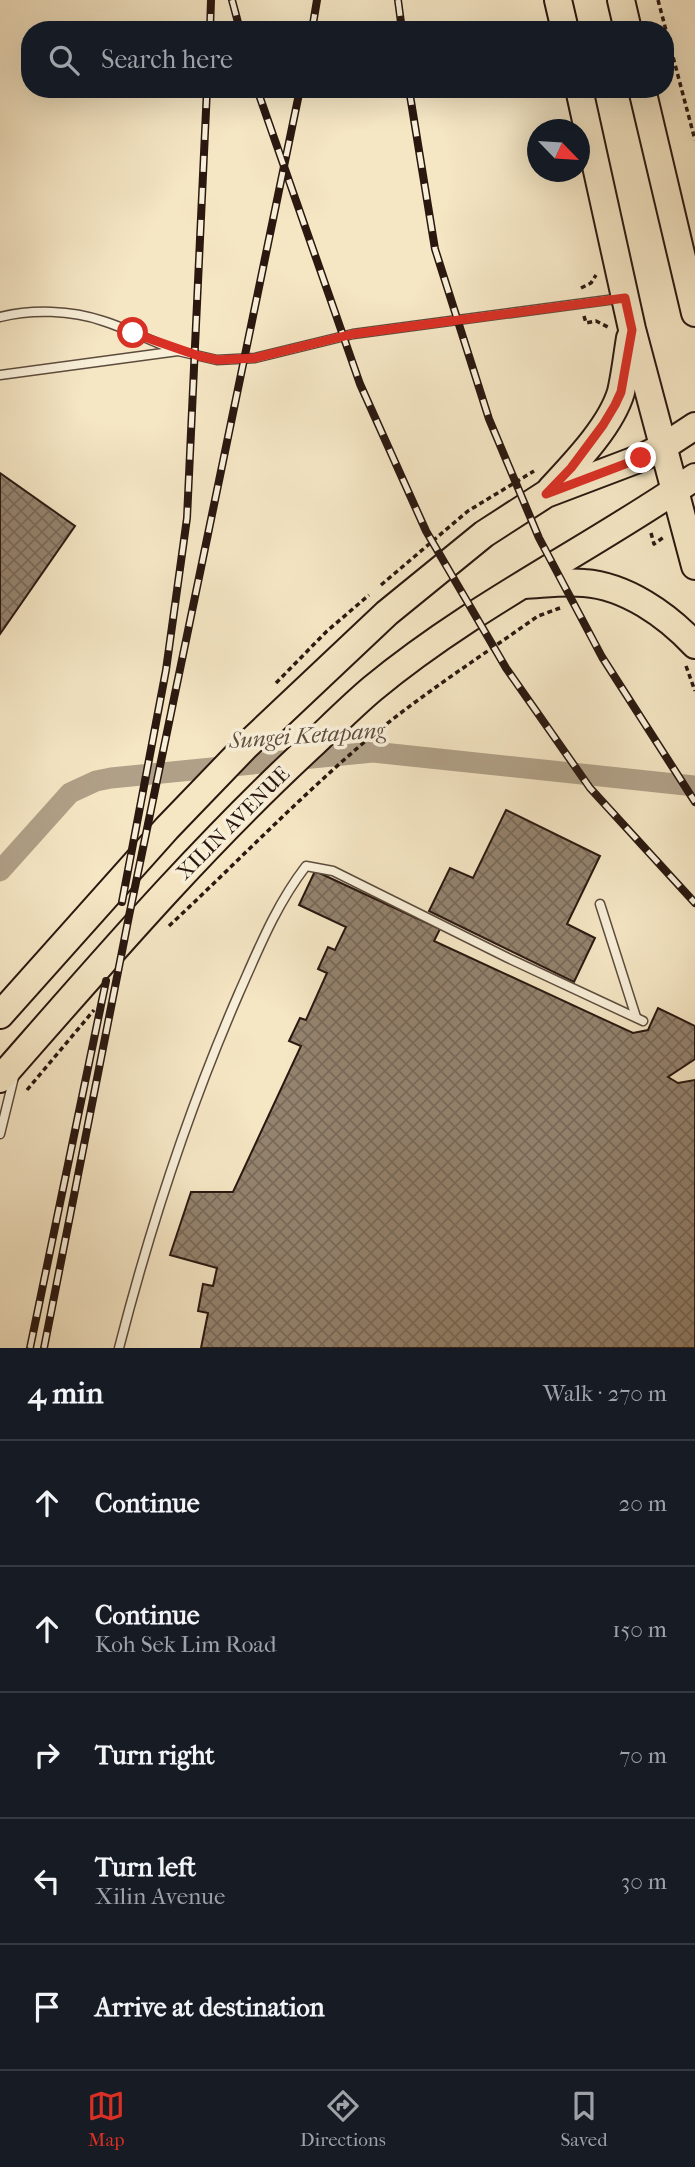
<!DOCTYPE html>
<html lang="en">
<head>
<meta charset="utf-8">
<style>
	body { margin:0; font-family:"IM FELL French Canon",serif; background:#242831; color:#f1f3f6 }
	.compass { position:absolute; left:527px; top:119px; width:63px; height:63px; border-radius:50%; background:#171b24; box-shadow:0 7px 28px #0002; rotate:115deg }
	.stop { position:absolute; width:21px; height:21px; margin:-16px; border:5px solid #d93025; border-radius:50%; background:#fff }
	.stop.end { background:#d93025; border-color:#fff; box-shadow:0 2px 7px #0008 }
	.list { margin:0; padding:0; list-style:none }
	h2 { display:flex; justify-content:space-between; align-items:center; height:91px; margin:0; padding:0 28px; font-size:30px }
	h2 small { font-size:23px; font-weight:400; color:#9ea1a6 }
	.list li { display:grid; grid-template-columns:46px 1fr auto; gap:21px; align-items:center; box-sizing:border-box; height:126px; padding:0 28px; border-top:2px solid #363941 }
	.list b { display:block; font-size:26px; white-space:nowrap }
	.list p { margin:0; font-size:23px; white-space:nowrap; color:#9ea1a6 }
	.list em { font-size:23px; font-style:normal; color:#9ea1a6 }
	.icon { flex:none; width:38px; height:38px; fill:none; stroke:currentColor; stroke-width:2; stroke-linecap:round; stroke-linejoin:round }
	.map { position:relative; flex:none; width:695px; height:1348px; overflow:hidden }
	.search { position:absolute; background:#171b24; box-shadow:0 7px 28px #0002; left:21px; right:21px; top:21px; height:77px; display:flex; align-items:center; gap:18px; box-sizing:border-box; padding:0 24px; border-radius:28px; color:#9ea1a6; font-size:26px }
	.sheet { height:721px; background:#171b24 }
	nav { display:flex; justify-content:space-around; align-items:center; box-sizing:border-box; height:98px; border-top:2px solid #363941; background:#171b24; font-size:19px; color:#9ea1a6 }
	nav a { display:grid; justify-items:center; gap:4px }
	nav .on { color:#d93025 }
	.map>svg:first-child { display:block }
	.lines { fill:none; stroke-linecap:round; stroke-linejoin:round }
	.canal { stroke:#b0a087; stroke-width:21 }
	.building { fill:url(#building-cross-hatch); stroke:#2a1810; stroke-width:2 }
	.service-casing { stroke:#5d4c3d; stroke-width:11 }
	.primary-casing { stroke:#2a1810; stroke-width:30 }
	.path { stroke:#2a1810; stroke-width:3.5; stroke-dasharray:5 3.5; stroke-linecap:butt }
	.service { stroke:#f8efd9; stroke-width:8 }
	.primary { stroke:#f5e6c4; stroke-width:26 }
	.rail-casing { stroke:#2a1810; stroke-width:8 }
	.rail { stroke:#f8efd9; stroke-width:5; stroke-dasharray:16; stroke-linecap:butt }
	.route { stroke:#d93025; stroke-width:9 }
	.labels { text-anchor:middle; stroke-width:7; stroke-linejoin:round; paint-order:stroke }
	.street-label { font-size:21px; fill:#2a1810; stroke:#f8efd9 }
	.water-label { font-size:23px; font-style:italic; fill:#604e40; stroke:#f8efd9 }
</style>
</head>
<body>
<div class="map">
<svg width="695" height="1348" viewBox="0 0 695 1348">
	<defs>
		<pattern id="building-cross-hatch" width="8" height="8" patternUnits="userSpaceOnUse" patternTransform="scale(1.75)"><rect width="8" height="8" fill="#94836e"/><path d="M0 0l8 8M0 8l8-8" fill="none" stroke="#796a59"/></pattern>
	</defs>
	<rect width="100%" height="100%" fill="#f5e6c4"/>
	<filter id="stains"><feTurbulence type="fractalNoise" baseFrequency=".00286" numOctaves="4"/><feColorMatrix values="0 0 0 0 .2 0 0 0 0 .09 0 0 0 0 .02 0 0 0 .5 -.17"/></filter>
	<radialGradient id="worn" r=".72"><stop offset=".6" stop-color="#630" stop-opacity="0"/><stop offset="1" stop-color="#630" stop-opacity=".3"/></radialGradient>
	<g class="lines">
		<path class="canal" d="M0,871L70,793L96,781L111,778L373,752L695,786"/>
	</g>
	<g class="building">
		<path d="M0,473L75,526L0,634Z"/>
		<path d="M506,810L600,856L567,924L595,938L574,982L429,911L450,868L473,878Z"/>
		<path d="M315,871L440,929L434,941L633,1033L648,1030L658,1008L695,1026V1059L668,1077L678,1083L695,1080V1348H201L208,1313L198,1311L203,1284L213,1286L217,1268L170,1255L191,1192H233L301,1046L289,1041L300,1018L306,1020L327,973L318,969L328,947L335,950L346,927L299,905Z"/>
	</g>
	<g class="lines">
		<defs>
			<g id="service">
				<path d="M0,317C32,309 71,310 103,321C128,329 151,341 175,350"/>
				<path d="M0,375L178,351L217,360L255,358L353,334L623,298"/>
				<path d="M600,904L636,1017"/>
				<path d="M0,1134L14,1077"/>
				<path d="M119,1348C150,1227 189,1108 239,993C259,948 276,905 306,866L333,871L508,958L643,1021"/>
			</g>
			<g id="primary">
				<path d="M558,0L565,30"/>
				<path d="M621,0L628,30"/>
				<path d="M579,89L632,329L695,566"/>
				<path d="M642,89L695,313"/>
				<path d="M551,489C575,463 611,426 621,392C625,375 627,356 630,338"/>
				<path d="M524,585C544,584 565,581 584,583C626,586 667,615 695,645"/>
				<path d="M0,1015L167,828L246,746L387,613L484,534L546,494L641,458L663,447L695,426"/>
				<path d="M0,1079C101,964 201,847 314,743C333,725 352,706 372,689C472,606 589,550 695,477"/>
			</g>
		</defs>
		<use href="#service" class="service-casing"/>
		<use href="#primary" class="primary-casing"/>
		<g class="path">
			<path d="M658,0L695,140"/>
			<path d="M581,288L591,283L596,275"/>
			<path d="M584,316L586,323L596,321L608,327"/>
			<path d="M651,533L654,544L664,537"/>
			<path d="M381,585L468,511L534,471"/>
			<path d="M686,666L695,691"/>
			<path d="M276,683L327,631L369,595"/>
			<path d="M169,926C231,868 290,807 354,751C411,701 476,660 538,616L560,608"/>
			<path d="M27,1090L94,1010"/>
		</g>
		<use href="#service" class="service"/>
		<use href="#primary" class="primary"/>
		<defs>
			<g id="rail">
				<path d="M232,0L240,30"/>
				<path d="M398,0L402,30"/>
				<path d="M210,30L211,0"/>
				<path d="M312,30L317,0"/>
				<path d="M257,89L360,384L426,531L506,668L590,788L695,903"/>
				<path d="M409,89L435,249L489,419L539,538L602,657L695,802"/>
				<path d="M122,902L166,670L187,518L207,89"/>
				<path d="M30,1348L106,981"/>
				<path d="M44,1348L129,916L300,89"/>
			</g>
		</defs>
		<use href="#rail" class="rail-casing"/>
		<use href="#rail" class="rail"/>
	</g>
	<g class="lines">
		<path class="route" d="M133,333L199,356L218,360L255,358L353,334L625,298L632,330L621,392L615,405L603,425L571,468L546,494L641,458"/>
	</g>
	<g class="labels">
		<g class="street-label">
			<text transform="translate(233 823) rotate(-45)" y="7">XILIN AVENUE</text>
		</g>
		<g class="water-label">
			<text transform="translate(307 735) rotate(-4)" y="8">Sungei Ketapang</text>
		</g>
	</g>
	<rect width="100%" height="100%" filter="url(#stains)"/>
	<rect width="100%" height="100%" fill="url(#worn)"/>
</svg>
<svg class="compass" viewBox="-18 -18 36 36"><path d="M0-13l5 13h-10z" fill="#e53935"/><path d="M0 13l5-13h-10z" fill="#9ea1a6"/></svg>
<div class="stop" style="left:133px;top:333px"></div>
<div class="stop end" style="left:641px;top:458px"></div>
<div class="search"><svg class="icon" aria-label="search" viewBox="0 0 24 24"><circle cx="10" cy="10" r="6"/><path d="M15 15l6 6"/></svg>Search here</div>
</div>
<section class="sheet">
<h2>4 min<small>Walk · 270 m</small></h2>
<ul class="list">
<li><svg class="icon" aria-label="ahead" viewBox="0 0 24 24"><path d="M12 20V5M6 11l6-6 6 6"/></svg><div><b>Continue</b></div><em>20 m</em></li>
<li><svg class="icon" aria-label="ahead" viewBox="0 0 24 24"><path d="M12 20V5M6 11l6-6 6 6"/></svg><div><b>Continue</b><p>Koh Sek Lim Road</p></div><em>150 m</em></li>
<li><svg class="icon" aria-label="right" viewBox="0 0 24 24"><path d="M7 20v-9h11M14 6l5 5-5 5"/></svg><div><b>Turn right</b></div><em>70 m</em></li>
<li><svg class="icon" aria-label="left" viewBox="0 0 24 24"><path d="M17 20v-9H6M10 6l-5 5 5 5"/></svg><div><b>Turn left</b><p>Xilin Avenue</p></div><em>30 m</em></li>
<li><svg class="icon" aria-label="arrive" viewBox="0 0 24 24"><path d="M6 21V4h12l-3 4 3 4H6"/></svg><div><b>Arrive at destination</b></div></li>
</ul>
</section>
<nav>
<a class="on"><svg class="icon" aria-label="map" viewBox="0 0 24 24"><path d="M3 6l6-2 6 2 6-2v14l-6 2-6-2-6 2zM9 4v14M15 6v14"/></svg>Map</a>
<a><svg class="icon" aria-label="directions" viewBox="0 0 24 24"><path d="M12 3l9 9-9 9-9-9zM9 14v-3h6M13 9l2 2-2 2"/></svg>Directions</a>
<a><svg class="icon" aria-label="saved" viewBox="0 0 24 24"><path d="M7 4h10v16l-5-4-5 4z"/></svg>Saved</a>
</nav>
</body>
</html>
